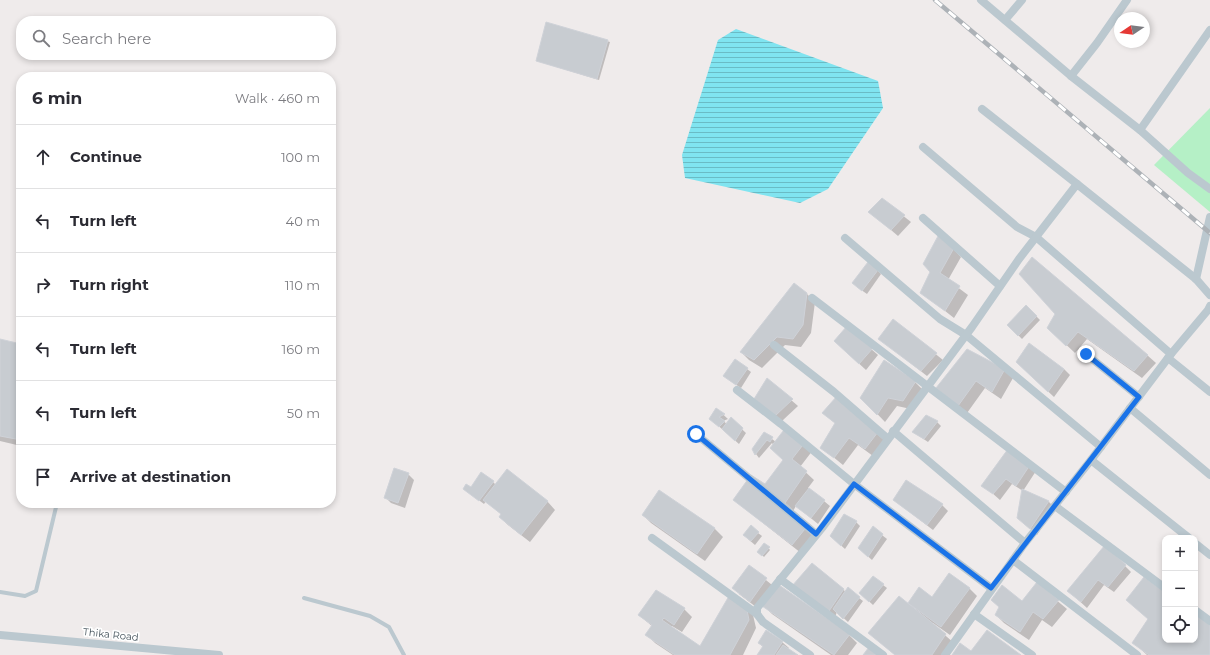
<!DOCTYPE html>
<html lang="en">
<head>
<meta charset="utf-8">
<style>
	body { margin:0; font-family:Montserrat,sans-serif; background:#f7f7f7; color:#2b2b33 }
	.controls { position:absolute; right:12px; bottom:12px; display:grid; overflow:hidden; border-radius:8px; box-shadow:0 2px 6px #0003 }
	.controls button { width:36px; height:36px; display:grid; place-items:center; padding:0; border:0; border-bottom:1px solid #e1e1e2; background:#fff; color:#2b2b33; font:20px sans-serif }
	.compass { position:absolute; left:1114px; top:12px; width:36px; height:36px; border-radius:50%; background:#fff; box-shadow:0 2px 6px #0003; rotate:257deg }
	.stop { position:absolute; width:12px; height:12px; margin:-9px; border:3px solid #1a73e8; border-radius:50%; background:#fff }
	.stop.end { background:#1a73e8; border-color:#fff; box-shadow:0 1px 4px #0008 }
	.list { margin:0; padding:0; list-style:none }
	h2 { display:flex; justify-content:space-between; align-items:center; height:52px; margin:0; padding:0 16px; font-size:17px }
	h2 small { font-size:13px; font-weight:400; color:#7c7c81 }
	.list li { display:grid; grid-template-columns:26px 1fr auto; gap:12px; align-items:center; box-sizing:border-box; height:64px; padding:0 16px; border-top:1px solid #e1e1e2 }
	.list b { display:block; font-size:15px; white-space:nowrap }
	.list em { font-size:13px; font-style:normal; color:#7c7c81 }
	.icon { flex:none; width:22px; height:22px; fill:none; stroke:currentColor; stroke-width:2; stroke-linecap:round; stroke-linejoin:round }
	.map { position:relative; flex:none; width:1210px; height:655px; overflow:hidden }
	.search { position:absolute; background:#fff; box-shadow:0 2px 6px #0003; left:16px; top:16px; width:320px; height:44px; display:flex; align-items:center; gap:10px; box-sizing:border-box; padding:0 14px; border-radius:16px; color:#7c7c81; font-size:15px }
	.panel { position:absolute; background:#fff; box-shadow:0 2px 6px #0003; left:16px; top:72px; width:320px; height:436px; border-radius:16px }
	.map>svg:first-child { display:block }
	.green { fill:#b5f0c6 }
	.water { fill:url(#water-rules) }
	.shadow { fill:#0003 }
	.building { fill:#c8ccd1; stroke:#cfd2d8 }
	.lines { fill:none; stroke-linecap:round; stroke-linejoin:round }
	.service { stroke:#bbc8cf; stroke-width:4 }
	.minor { stroke:#bbc8cf; stroke-width:8 }
	.rail-casing { stroke:#adb2b7; stroke-width:4.5 }
	.rail { stroke:#fff; stroke-width:3; stroke-dasharray:9; stroke-linecap:butt }
	.route { stroke:#1a73e8; stroke-width:5 }
	.labels { text-anchor:middle; stroke-width:3.5; stroke-linejoin:round; paint-order:stroke }
	.street-label { font-size:10px; fill:#43515a; stroke:#fff }
</style>
</head>
<body>
<div class="map">
<svg width="1210" height="655" viewBox="0 0 1210 655">
	<defs>
		<pattern id="water-rules" width="6" height="5" patternUnits="userSpaceOnUse"><rect width="6" height="5" fill="#80e4f0"/><path d="M0 2.5h6" fill="none" stroke="#6abbc5"/></pattern>
	</defs>
	<rect width="100%" height="100%" fill="#efebeb"/>
	<path class="green" d="M1210,108V212L1154,165Z"/>
	<path class="water" d="M736,29L878,81L883,108L828,189L800,203L685,178L682,155L718,40Z"/>
	<g class="shadow">
		<path d="M547,23L610,42L599,80L537,61Z"/>
		<path d="M882,199L911,222L898,236L870,212Z"/>
		<path d="M953,249L961,257L948,280L968,295L954,318L921,292Z"/>
		<path d="M877,270L881,274L867,294L857,287Z"/>
		<path d="M806,293L815,302L811,333L801,347L785,345L762,368L749,360L741,352Z"/>
		<path d="M1026,306L1040,320L1022,339L1008,325Z"/>
		<path d="M1057,314L1147,355L1156,363L1142,378L1087,339L1075,353L1057,336Z"/>
		<path d="M893,320L943,360L927,376L880,339Z"/>
		<path d="M847,328L878,355L866,370L841,347Z"/>
		<path d="M0,340L21,345V446L0,441Z"/>
		<path d="M1023,368L1064,369L1070,375L1054,397Z"/>
		<path d="M747,369L751,372L741,388L729,380Z"/>
		<path d="M1005,369L1013,378L1001,399L985,388L967,413L937,388Z"/>
		<path d="M768,380L798,406L782,421L761,405Z"/>
		<path d="M915,382L923,390L911,409L897,406L885,422L861,397Z"/>
		<path d="M837,398L885,441L873,456L858,445L843,465L821,447L836,424L823,413Z"/>
		<path d="M717,409L728,419L723,421L727,424L731,419L746,433L739,444L714,422Z"/>
		<path d="M937,422L941,426L928,442L913,432Z"/>
		<path d="M787,427L813,450L800,467L814,480L808,488L830,506L818,524L796,506L793,511L816,533L801,553L734,500L765,486L784,460L772,443L759,458L756,454L764,433L776,442Z"/>
		<path d="M1008,450L1036,471L1023,491L1049,502L1055,508L1037,535L1025,524L1023,491L1012,484L1000,500L983,485Z"/>
		<path d="M408,474L414,480L405,508L391,503L385,497Z"/>
		<path d="M493,482L496,485L547,501L555,510L530,542L508,525L500,517L502,515L486,501L484,504L464,489H471Z"/>
		<path d="M894,500L942,505L948,511L933,530Z"/>
		<path d="M643,515L714,528L723,537L705,561L651,523Z"/>
		<path d="M856,522L860,526L845,549L835,540Z"/>
		<path d="M873,528L887,539L872,560L863,552Z"/>
		<path d="M758,533L762,536L755,545L748,539Z"/>
		<path d="M765,544L770,550L764,557L759,552Z"/>
		<path d="M1105,546L1131,572L1114,592L1104,585L1087,608L1075,597Z"/>
		<path d="M812,564L846,592L859,598L863,601L848,622L837,612L834,619L800,591Z"/>
		<path d="M749,566L772,585L756,607L739,594Z"/>
		<path d="M1037,584L1067,609L1052,627L1042,620L1029,640L1004,623L996,615L1022,602Z"/>
		<path d="M883,585L887,588L873,605L860,593Z"/>
		<path d="M969,588L977,596L950,635L933,623L932,624L954,643L945,655H895L869,633L908,605L920,589L932,598Z"/>
		<path d="M1165,593V640H1195V616L1210,627V655H1147L1133,642Z"/>
		<path d="M730,597L753,615L756,628L743,655H673L655,643L647,635L653,627L639,615L684,609L692,617L682,632L672,626L671,627L700,647Z"/>
		<path d="M764,606L849,635L857,643L848,655H831L772,614Z"/>
		<path d="M782,642L789,648L788,649L796,655H758L763,647L759,643Z"/>
	</g>
	<g class="building">
		<path d="M546,22L608,40L597,79L536,61Z"/>
		<path d="M882,198L905,215L891,230L868,212Z"/>
		<path d="M938,236L954,248L940,273L960,286L945,311L920,293L930,272L923,264Z"/>
		<path d="M1032,257L1148,355L1134,371L1078,332L1066,346L1047,328L1055,314L1019,274Z"/>
		<path d="M868,262L878,270L862,291L852,283Z"/>
		<path d="M794,283L807,293L803,325L793,339L777,337L754,360L740,352Z"/>
		<path d="M1026,305L1037,316L1018,336L1007,325Z"/>
		<path d="M893,319L937,353L921,371L878,339Z"/>
		<path d="M847,326L873,348L859,364L834,341Z"/>
		<path d="M0,339L21,344V440L0,436Z"/>
		<path d="M1029,343L1064,369L1048,392L1016,362Z"/>
		<path d="M967,349L1005,369L992,392L976,381L958,406L936,388Z"/>
		<path d="M735,359L748,368L736,385L723,376Z"/>
		<path d="M884,360L916,381L903,401L888,398L877,415L860,398Z"/>
		<path d="M767,378L793,399L775,416L754,399Z"/>
		<path d="M837,396L878,432L865,449L849,438L834,458L820,448L835,423L822,413Z"/>
		<path d="M716,408L725,414L719,417L725,421L719,427L709,419Z"/>
		<path d="M926,415L938,421L924,439L912,432Z"/>
		<path d="M731,417L743,428L735,441L722,429Z"/>
		<path d="M787,426L806,441L792,459L807,471L785,503L809,524L792,545L733,500L751,475L765,484L783,460L770,448Z"/>
		<path d="M764,432L773,437L770,442L767,440L755,455L752,449Z"/>
		<path d="M1008,449L1030,465L1016,486L1006,479L993,494L981,486Z"/>
		<path d="M394,468L409,473L398,503L384,498Z"/>
		<path d="M507,469L548,501L521,535L499,517L501,514L483,500Z"/>
		<path d="M481,472L494,481L479,501L463,489L466,484L471,487Z"/>
		<path d="M906,480L943,504L927,525L893,500Z"/>
		<path d="M809,488L825,500L811,518L795,506Z"/>
		<path d="M1022,489L1049,501L1030,529L1017,518Z"/>
		<path d="M659,490L715,528L697,554L642,515Z"/>
		<path d="M844,514L857,521L841,546L830,536Z"/>
		<path d="M751,525L759,532L751,541L743,535Z"/>
		<path d="M873,526L883,534L868,557L858,548Z"/>
		<path d="M764,543L770,547L762,556L757,552Z"/>
		<path d="M1105,545L1126,565L1108,587L1098,580L1081,602L1067,591Z"/>
		<path d="M812,563L844,589L827,614L792,586Z"/>
		<path d="M749,565L767,578L750,602L732,588Z"/>
		<path d="M949,573L970,588L941,627L908,603L919,587L932,597Z"/>
		<path d="M873,576L884,584L869,602L859,593Z"/>
		<path d="M1144,577L1165,592V640H1195V614L1210,625V655H1149L1132,643L1148,619L1126,600Z"/>
		<path d="M1037,582L1059,600L1043,619L1033,612L1020,632L995,615L999,607L991,600L1002,585L1022,601Z"/>
		<path d="M779,585L850,634L834,655L762,606Z"/>
		<path d="M848,587L860,597L843,619L833,609Z"/>
		<path d="M656,590L685,608L674,625L664,618L662,620L700,646L729,596L746,605L749,620L730,655H675L645,635L652,625L638,615Z"/>
		<path d="M899,596L946,634L932,655H895L868,633Z"/>
		<path d="M766,630L783,641L774,655H757L763,646L758,643Z"/>
		<path d="M987,630L1021,655H952L960,643L971,651Z"/>
		<path d="M783,645L798,655H776Z"/>
		<path d="M869,647L880,655H863Z"/>
	</g>
	<g class="lines">
		<g class="service">
			<path d="M0,592L25,596L36,591L57,503"/>
			<path d="M304,598L370,616L389,627L404,655"/>
		</g>
		<g class="minor">
			<path d="M981,0L1071,76L1140,130L1188,173L1210,189"/>
			<path d="M1005,20L1022,0"/>
			<path d="M1071,76L1097,43L1127,0"/>
			<path d="M982,109L1077,184"/>
			<path d="M1140,130L1210,30"/>
			<path d="M923,147L1017,227L1036,237L1171,354"/>
			<path d="M923,218L1000,286"/>
			<path d="M845,238L940,319L966,335L1101,447"/>
			<path d="M1196,279L1210,217"/>
			<path d="M812,298L1066,492"/>
			<path d="M774,345L834,392L887,438"/>
			<path d="M1086,354L1139,397"/>
			<path d="M1168,358L1210,392"/>
			<path d="M737,390L781,424L854,484L991,588"/>
			<path d="M1130,408L1210,475"/>
			<path d="M893,431L1025,543"/>
			<path d="M696,434L816,534"/>
			<path d="M1091,460L1189,538"/>
			<path d="M1055,506L1165,588"/>
			<path d="M652,538L757,614"/>
			<path d="M1195,543L1210,555"/>
			<path d="M1013,560L1137,655"/>
			<path d="M780,579L883,655"/>
			<path d="M1195,610L1210,621"/>
			<path d="M974,614L1032,655"/>
			<path d="M0,635L219,655"/>
			<path d="M810,655L763,622L757,614V608L822,528L972,327L1019,259L1077,184L1196,279L1210,295"/>
			<path d="M945,655L1025,543L1091,460L1171,354L1208,310L1210,306"/>
		</g>
		<defs>
			<path id="rail" d="M935,0L1210,233"/>
		</defs>
		<use href="#rail" class="rail-casing"/>
		<use href="#rail" class="rail"/>
	</g>
	<g class="lines">
		<path class="route" d="M696,434L816,534L854,484L991,588L1139,397L1086,354"/>
	</g>
	<g class="labels">
		<g class="street-label">
			<text transform="translate(111 634) rotate(6)" y="4">Thika Road</text>
		</g>
	</g>
</svg>
<div class="controls">
<button>+</button>
<button>−</button>
<button><svg class="icon" aria-label="locate" viewBox="0 0 24 24"><circle cx="12" cy="12" r="6"/><path d="M12 2v4M12 18v4M2 12h4M18 12h4"/></svg></button>
</div>
<svg class="compass" viewBox="-18 -18 36 36"><path d="M0-13l5 13h-10z" fill="#e53935"/><path d="M0 13l5-13h-10z" fill="#7c7c81"/></svg>
<div class="stop" style="left:696px;top:434px"></div>
<div class="stop end" style="left:1086px;top:354px"></div>
<div class="search"><svg class="icon" aria-label="search" viewBox="0 0 24 24"><circle cx="10" cy="10" r="6"/><path d="M15 15l6 6"/></svg>Search here</div>
<section class="panel">
<h2>6 min<small>Walk · 460 m</small></h2>
<ul class="list">
<li><svg class="icon" aria-label="ahead" viewBox="0 0 24 24"><path d="M12 20V5M6 11l6-6 6 6"/></svg><div><b>Continue</b></div><em>100 m</em></li>
<li><svg class="icon" aria-label="left" viewBox="0 0 24 24"><path d="M17 20v-9H6M10 6l-5 5 5 5"/></svg><div><b>Turn left</b></div><em>40 m</em></li>
<li><svg class="icon" aria-label="right" viewBox="0 0 24 24"><path d="M7 20v-9h11M14 6l5 5-5 5"/></svg><div><b>Turn right</b></div><em>110 m</em></li>
<li><svg class="icon" aria-label="left" viewBox="0 0 24 24"><path d="M17 20v-9H6M10 6l-5 5 5 5"/></svg><div><b>Turn left</b></div><em>160 m</em></li>
<li><svg class="icon" aria-label="left" viewBox="0 0 24 24"><path d="M17 20v-9H6M10 6l-5 5 5 5"/></svg><div><b>Turn left</b></div><em>50 m</em></li>
<li><svg class="icon" aria-label="arrive" viewBox="0 0 24 24"><path d="M6 21V4h12l-3 4 3 4H6"/></svg><div><b>Arrive at destination</b></div></li>
</ul>
</section>
</div>
</body>
</html>
